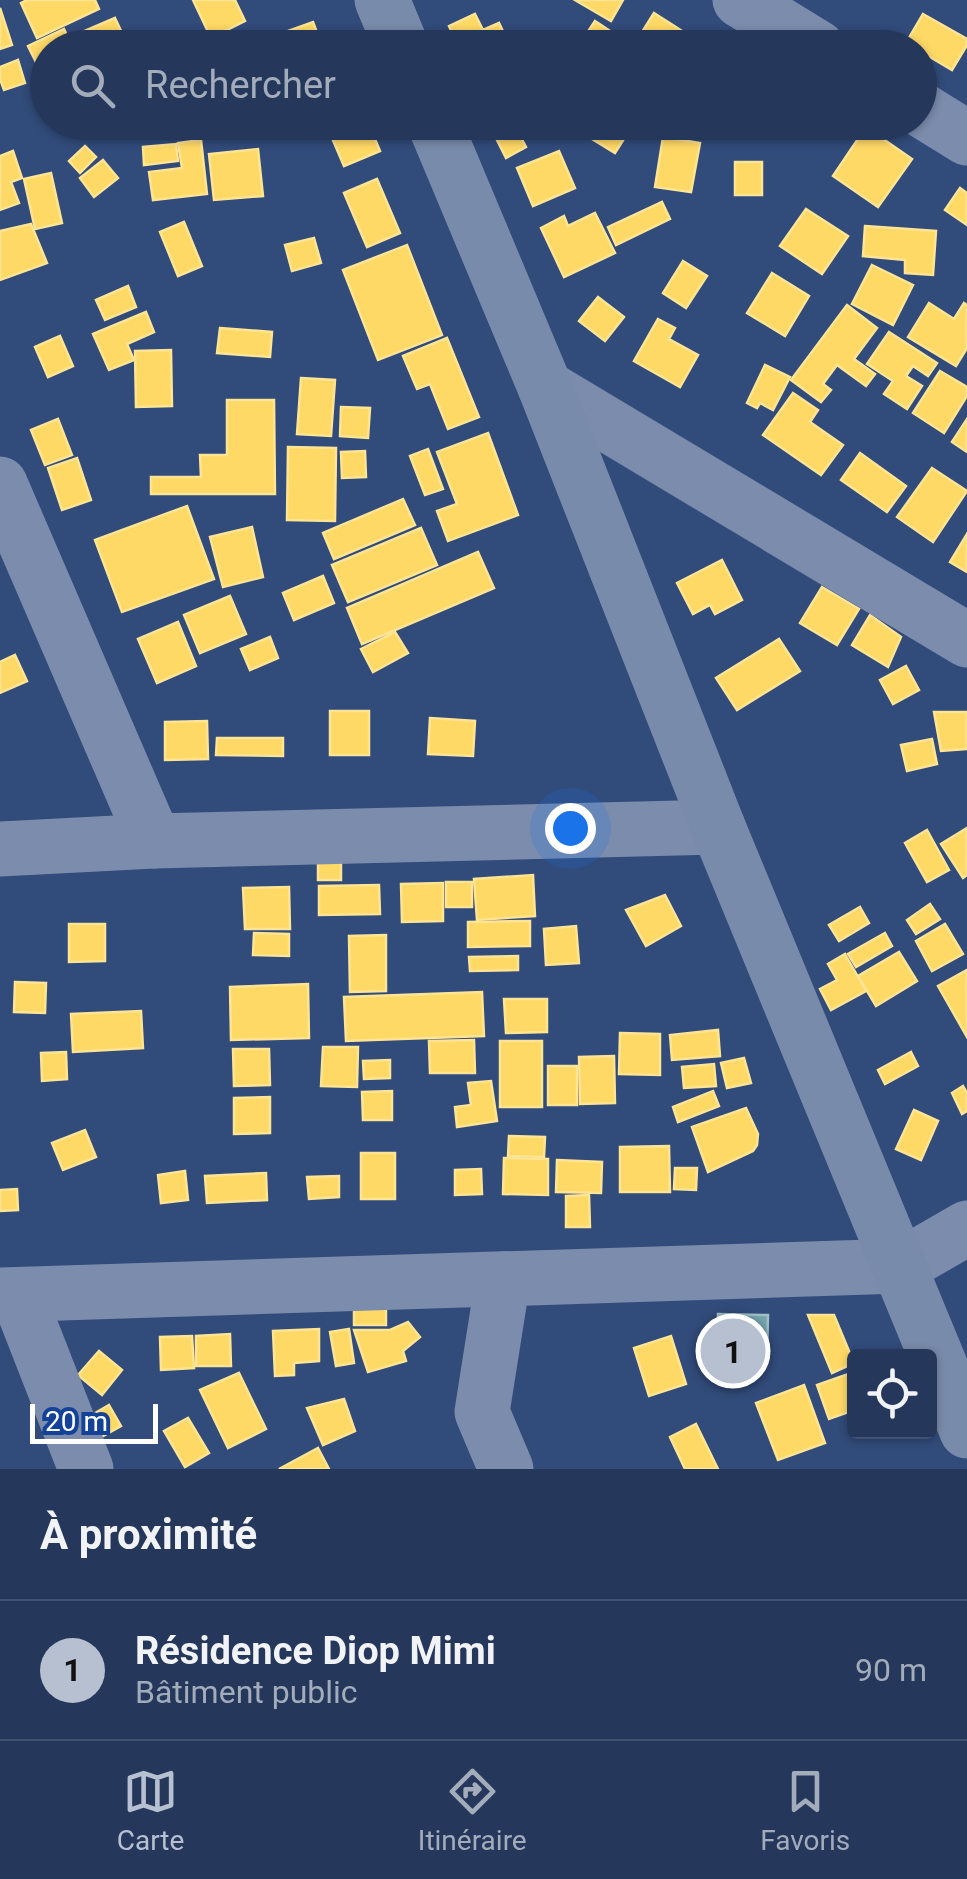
<!DOCTYPE html>
<html lang="fr">
<head>
<meta charset="utf-8">
<style>
	body { margin:0; font-family:Roboto,sans-serif; background:#314365; color:#f1f3f6 }
	.controls { position:absolute; right:30px; bottom:30px; display:grid; overflow:hidden; border-radius:10px; box-shadow:0 2px 8px #0004 }
	.controls button { width:90px; height:90px; display:grid; place-items:center; padding:0; border:0; border-bottom:2px solid #425272; background:#25385c; color:#f1f3f6; font:50px sans-serif }
	.scale { position:absolute; left:30px; bottom:25px; width:128px; box-sizing:border-box; padding-left:10px; border:5px solid #fff; border-top:0; font-size:28px; line-height:35px; white-space:nowrap; color:#fff; -webkit-text-stroke:8px #134298; paint-order:stroke }
	.you { position:absolute; left:570px; top:828px; width:35px; height:35px; margin:-25px; border:8px solid #fff; border-radius:50%; background:#1a73e8; box-shadow:0 0 0 15px #1a73e833 }
	.badge { display:grid; place-items:center; width:65px; height:65px; border-radius:50%; background:#b7c0d0; color:#111; font-size:32px; font-weight:700 }
	.pin { position:absolute; translate:-50% -50%; border:5px solid #fff; box-shadow:0 2px 10px #0006 }
	.list { margin:0; padding:0; list-style:none }
	h2 { display:flex; justify-content:space-between; align-items:center; height:130px; margin:0; padding:0 40px; font-size:42px }
	h2 small { font-size:32px; font-weight:400; color:#a3acbb }
	.list li { display:grid; grid-template-columns:65px 1fr auto; gap:30px; align-items:center; box-sizing:border-box; height:140px; padding:0 40px; border-top:2px solid #425272 }
	.list b { display:block; font-size:38px; white-space:nowrap }
	.list p { margin:0; font-size:32px; white-space:nowrap; color:#a3acbb }
	.list em { font-size:32px; font-style:normal; color:#a3acbb }
	.icon { flex:none; width:55px; height:55px; fill:none; stroke:currentColor; stroke-width:2; stroke-linecap:round; stroke-linejoin:round }
	.map { position:relative; flex:none; width:967px; height:1469px; overflow:hidden }
	.search { position:absolute; background:#25385c; box-shadow:0 2px 8px #0004; left:30px; right:30px; top:30px; height:110px; display:flex; align-items:center; gap:25px; box-sizing:border-box; padding:0 35px; border-radius:55px; color:#a3acbb; font-size:38px }
	.sheet { height:270px; background:#25385c }
	nav { display:flex; justify-content:space-around; align-items:center; box-sizing:border-box; height:140px; border-top:2px solid #425272; background:#25385c; font-size:28px; color:#a3acbb }
	nav a { display:grid; justify-items:center; gap:5px }
	nav .on { color:#b7c0d0 }
	.map>svg:first-child { display:block }
	.homes { fill:#ffd966; stroke:#ffe494; stroke-width:2.5 }
	.public { fill:#76a5af; stroke:#9fc0c7; stroke-width:2.5 }
	.lines { fill:none; stroke-linecap:round; stroke-linejoin:round }
	.minor { stroke:#7b8cad; stroke-width:55 }
	.major { stroke:#798baa; stroke-width:55 }
</style>
</head>
<body>
<div class="map">
<svg width="967" height="1469" viewBox="0 0 967 1469">
	<rect width="100%" height="100%" fill="#314b7a"/>
	<g class="homes">
		<path d="M27,0H95L99,9L37,38L21,3Z"/>
		<path d="M193,0H235L245,21L211,38Z"/>
		<path d="M575,0H623L611,21Z"/>
		<path d="M0,8L12,45L0,49Z"/>
		<path d="M654,13L707,47V48H632Z"/>
		<path d="M475,14L483,30L499,23L508,42L495,48H459L449,26Z"/>
		<path d="M923,14L967,39V45L952,70L920,51V48H913L906,43Z"/>
		<path d="M115,18L129,48H87L80,33Z"/>
		<path d="M595,21L627,42L623,48H577Z"/>
		<path d="M313,22L323,48H295L288,31Z"/>
		<path d="M64,29L73,48H48V64L39,68L28,46Z"/>
		<path d="M18,60L25,83L4,90L0,79V67Z"/>
		<path d="M368,122L380,151L344,166L332,138Z"/>
		<path d="M591,122H626L632,126L615,153L584,134Z"/>
		<path d="M866,127L912,159L878,207L833,176Z"/>
		<path d="M517,130L526,147L506,158L497,140Z"/>
		<path d="M663,137L700,143L691,192L655,187Z"/>
		<path d="M201,140L207,194L153,200L149,172L182,168L178,143Z"/>
		<path d="M176,144L178,161L144,165L143,147Z"/>
		<path d="M85,146L96,157L80,173L69,161Z"/>
		<path d="M258,149L263,196L214,200L209,154Z"/>
		<path d="M13,151L22,178L11,182L19,203L0,210V156Z"/>
		<path d="M559,151L575,188L533,206L517,168Z"/>
		<path d="M103,160L118,178L94,197L80,178Z"/>
		<rect x="735" y="162" width="27" height="33"/>
		<path d="M51,173L62,223L35,229L24,179Z"/>
		<path d="M377,179L400,233L367,247L344,193Z"/>
		<path d="M960,188L967,193V225L945,210Z"/>
		<path d="M662,202L670,219L616,245L608,227Z"/>
		<path d="M806,209L848,236L822,274L780,246Z"/>
		<path d="M595,213L615,253L564,277L541,228L564,216L568,226Z"/>
		<path d="M184,222L202,266L178,276L160,232Z"/>
		<path d="M31,224L47,263L0,280V231Z"/>
		<path d="M865,226L936,231L933,275L905,273V260L863,256Z"/>
		<path d="M314,238L321,263L292,271L285,245Z"/>
		<path d="M407,245L442,335L378,360L343,270Z"/>
		<path d="M683,261L707,276L686,308L663,293Z"/>
		<path d="M872,265L913,285L893,325L852,304Z"/>
		<path d="M772,273L809,296L785,336L747,313Z"/>
		<path d="M128,286L136,307L105,320L96,300Z"/>
		<path d="M598,297L624,317L605,341L579,321Z"/>
		<path d="M929,303L954,319L964,303L967,305V348L956,366L908,337Z"/>
		<path d="M847,305L877,328L854,359L875,374L866,386L837,365L823,384L831,390L821,402L791,380Z"/>
		<path d="M146,312L154,332L127,344L134,360L109,370L93,334Z"/>
		<path d="M658,319L675,328L669,339L698,355L680,387L634,361Z"/>
		<path d="M220,328L272,332L270,357L217,353Z"/>
		<path d="M889,332L937,363L928,376L913,366L906,376L922,386L907,409L884,394L893,381L867,364Z"/>
		<path d="M60,336L73,366L48,377L35,347Z"/>
		<path d="M447,338L479,417L448,429L430,384L417,389L403,356Z"/>
		<path d="M171,350L172,406L136,407L135,351Z"/>
		<path d="M765,365L790,377L773,410L760,403L757,408L747,403Z"/>
		<path d="M940,371L967,387V396L944,433L913,413Z"/>
		<path d="M301,378L335,380L331,436L297,434Z"/>
		<path d="M793,393L818,410L810,422L843,445L821,475L763,435Z"/>
		<path d="M227,400H274L275,494H151V477H201L200,455H227Z"/>
		<path d="M341,407L370,408L368,438L340,436Z"/>
		<path d="M58,419L72,455L45,465L31,430Z"/>
		<path d="M967,419V452L952,442Z"/>
		<path d="M488,433L518,515L448,541L437,511L457,504L437,452Z"/>
		<path d="M288,447L336,448L335,521L287,520Z"/>
		<path d="M428,449L443,489L425,495L410,456Z"/>
		<path d="M365,451L366,477L342,478L341,452Z"/>
		<path d="M860,453L906,486L887,512L841,480Z"/>
		<path d="M77,458L91,500L62,510L48,468Z"/>
		<path d="M932,468L967,491L933,542L897,517Z"/>
		<path d="M403,499L415,525L334,559L323,533Z"/>
		<path d="M187,506L214,579L122,612L95,540Z"/>
		<path d="M252,527L263,577L223,587L210,537Z"/>
		<path d="M421,528L437,565L348,602L332,565Z"/>
		<path d="M967,534V572L950,562Z"/>
		<path d="M478,552L494,588L362,644L347,608Z"/>
		<path d="M722,560L742,600L715,614L710,605L693,614L677,583Z"/>
		<path d="M323,576L334,603L294,620L283,593Z"/>
		<path d="M822,587L859,609L837,645L800,623Z"/>
		<path d="M230,596L246,634L200,653L184,615Z"/>
		<path d="M870,615L901,637L888,667L852,645Z"/>
		<path d="M178,622L196,666L157,683L138,639Z"/>
		<path d="M395,632L408,653L373,672L361,649Z"/>
		<path d="M270,637L278,658L250,670L241,649Z"/>
		<path d="M779,639L800,671L737,710L716,678Z"/>
		<path d="M15,655L27,681L0,693V662Z"/>
		<path d="M906,666L919,690L893,704L880,680Z"/>
		<rect x="330" y="711" width="39" height="44"/>
		<path d="M934,712H967V749L941,751Z"/>
		<path d="M430,718L475,721L473,756L428,754Z"/>
		<path d="M207,721L208,759L165,760V722Z"/>
		<path d="M217,738H283V756L216,755Z"/>
		<path d="M932,739L937,764L907,771L901,745Z"/>
		<path d="M967,828V875L963,878L941,844Z"/>
		<path d="M927,830L949,870L927,882L905,843Z"/>
		<rect x="318" y="862" width="23" height="18"/>
		<path d="M533,875L535,916L477,920L474,879Z"/>
		<rect x="446" y="882" width="26" height="25"/>
		<path d="M443,883V921L402,922L401,884Z"/>
		<path d="M379,885L380,914L319,915V886Z"/>
		<path d="M289,887L290,929H245L243,888Z"/>
		<path d="M665,895L681,926L646,946L626,910Z"/>
		<path d="M930,904L940,919L916,934L907,920Z"/>
		<path d="M860,907L869,923L839,941L829,925Z"/>
		<path d="M530,921V946L468,947V922Z"/>
		<path d="M69,924H105V961L69,962Z"/>
		<path d="M945,924L963,954L932,971L916,941Z"/>
		<path d="M576,926L579,963L546,965L544,929Z"/>
		<path d="M254,933L289,934V956L253,955Z"/>
		<path d="M885,933L892,946L856,967L848,954Z"/>
		<path d="M386,935V991L350,992L349,936Z"/>
		<path d="M899,952L917,981L876,1006L858,976Z"/>
		<path d="M845,954L866,991L831,1010L820,989L837,980L828,964Z"/>
		<path d="M518,956V970L470,971L469,957Z"/>
		<path d="M967,970V1037L938,986Z"/>
		<path d="M15,982L46,983L45,1013L14,1012Z"/>
		<path d="M308,984L309,1038L231,1040L230,987Z"/>
		<path d="M482,992L484,1036L346,1041L344,997Z"/>
		<path d="M504,999H547V1032L506,1033Z"/>
		<path d="M141,1011L143,1048L73,1052L71,1014Z"/>
		<path d="M718,1030L720,1056L672,1060L670,1035Z"/>
		<path d="M620,1033L660,1034V1075L619,1074Z"/>
		<path d="M474,1040L475,1073H430L429,1041Z"/>
		<rect x="500" y="1041" width="42" height="66"/>
		<path d="M323,1047H358L357,1087L321,1086Z"/>
		<path d="M233,1049H269L270,1085L234,1086Z"/>
		<path d="M66,1052L67,1079L42,1081L41,1053Z"/>
		<path d="M911,1052L918,1066L885,1084L878,1070Z"/>
		<path d="M614,1056L615,1103L580,1104L579,1057Z"/>
		<path d="M744,1058L751,1083L727,1088L721,1063Z"/>
		<path d="M390,1060V1078L364,1079L363,1061Z"/>
		<path d="M714,1064L716,1086L684,1088L682,1067Z"/>
		<rect x="548" y="1066" width="29" height="39"/>
		<path d="M491,1081L497,1121L457,1127L455,1107L471,1105L468,1083Z"/>
		<path d="M963,1086L967,1093V1111L962,1114L952,1093Z"/>
		<path d="M392,1091V1120H363L362,1092Z"/>
		<path d="M713,1091L719,1106L678,1122L673,1107Z"/>
		<path d="M270,1097V1133L234,1134V1098Z"/>
		<path d="M746,1108L758,1134L757,1145L753,1151L708,1172L692,1127Z"/>
		<path d="M914,1110L938,1121L921,1160L896,1149Z"/>
		<path d="M85,1130L96,1157L63,1170L52,1143Z"/>
		<path d="M509,1136L545,1137L544,1157L508,1156Z"/>
		<path d="M669,1146L670,1192H620V1147Z"/>
		<rect x="361" y="1153" width="34" height="46"/>
		<path d="M504,1158L548,1159V1195L503,1194Z"/>
		<path d="M557,1160L602,1162L601,1193L556,1192Z"/>
		<path d="M675,1168H697L696,1190L674,1189Z"/>
		<path d="M481,1169L482,1194L455,1195V1170Z"/>
		<path d="M185,1171L188,1200L161,1203L158,1175Z"/>
		<path d="M266,1173L267,1200L207,1203L205,1176Z"/>
		<path d="M339,1176V1197L309,1199L307,1177Z"/>
		<path d="M17,1189L18,1210L0,1211V1190Z"/>
		<path d="M589,1195L590,1227H566V1196Z"/>
		<path d="M354,1304L386,1305V1325H354Z"/>
		<path d="M808,1315H834L854,1363L832,1373Z"/>
		<path d="M408,1322L420,1337L403,1351L406,1361L368,1372L354,1330H390Z"/>
		<path d="M319,1329V1361L294,1363V1375L275,1376L273,1331Z"/>
		<path d="M349,1329L354,1363L336,1366L330,1332Z"/>
		<path d="M230,1334L231,1366H196V1336Z"/>
		<path d="M192,1336L194,1368L161,1370L160,1337Z"/>
		<path d="M671,1336L686,1384L649,1396L634,1348Z"/>
		<path d="M99,1351L122,1370L102,1395L78,1375Z"/>
		<path d="M854,1372V1410L829,1419L817,1385Z"/>
		<path d="M239,1373L266,1429L228,1448L200,1390Z"/>
		<path d="M804,1385L825,1443L778,1460L756,1403Z"/>
		<path d="M344,1399L355,1431L323,1445L307,1408Z"/>
		<path d="M109,1405L121,1426L96,1440L85,1419Z"/>
		<path d="M188,1418L209,1453L185,1467L164,1431Z"/>
		<path d="M696,1424L718,1469H685L670,1437Z"/>
		<path d="M318,1448L329,1469H279Z"/>
	</g>
	<path class="public" d="M718,1314L768,1315L767,1358L717,1357Z"/>
	<g class="lines">
		<g class="minor">
			<path d="M740,0L818,48"/>
			<path d="M920,109L967,138"/>
			<path d="M545,387L967,640"/>
			<path d="M0,484L154,841"/>
			<path d="M0,849L154,841L718,827"/>
			<path d="M503,1279L482,1412L506,1469"/>
			<path d="M0,1295L901,1266L967,1228"/>
			<path d="M18,1295L86,1469"/>
		</g>
		<g class="major">
			<path d="M382,0L402,48"/>
			<path d="M434,122L545,387L718,827L967,1431"/>
		</g>
	</g>
</svg>
<div class="controls">
<button><svg class="icon" aria-label="locate" viewBox="0 0 24 24"><circle cx="12" cy="12" r="6"/><path d="M12 2v4M12 18v4M2 12h4M18 12h4"/></svg></button>
</div>
<div class="scale">20 m</div>
<div class="you"></div>
<div class="pin badge" style="left:733px;top:1351px">1</div>
<div class="search"><svg class="icon" aria-label="search" viewBox="0 0 24 24"><circle cx="10" cy="10" r="6"/><path d="M15 15l6 6"/></svg>Rechercher</div>
</div>
<section class="sheet">
<h2>À proximité<small></small></h2>
<ul class="list">
<li><span class="badge">1</span><div><b>Résidence Diop Mimi</b><p>Bâtiment public</p></div><em>90 m</em></li>
</ul>
</section>
<nav>
<a class="on"><svg class="icon" aria-label="map" viewBox="0 0 24 24"><path d="M3 6l6-2 6 2 6-2v14l-6 2-6-2-6 2zM9 4v14M15 6v14"/></svg>Carte</a>
<a><svg class="icon" aria-label="directions" viewBox="0 0 24 24"><path d="M12 3l9 9-9 9-9-9zM9 14v-3h6M13 9l2 2-2 2"/></svg>Itinéraire</a>
<a><svg class="icon" aria-label="saved" viewBox="0 0 24 24"><path d="M7 4h10v16l-5-4-5 4z"/></svg>Favoris</a>
</nav>
</body>
</html>
